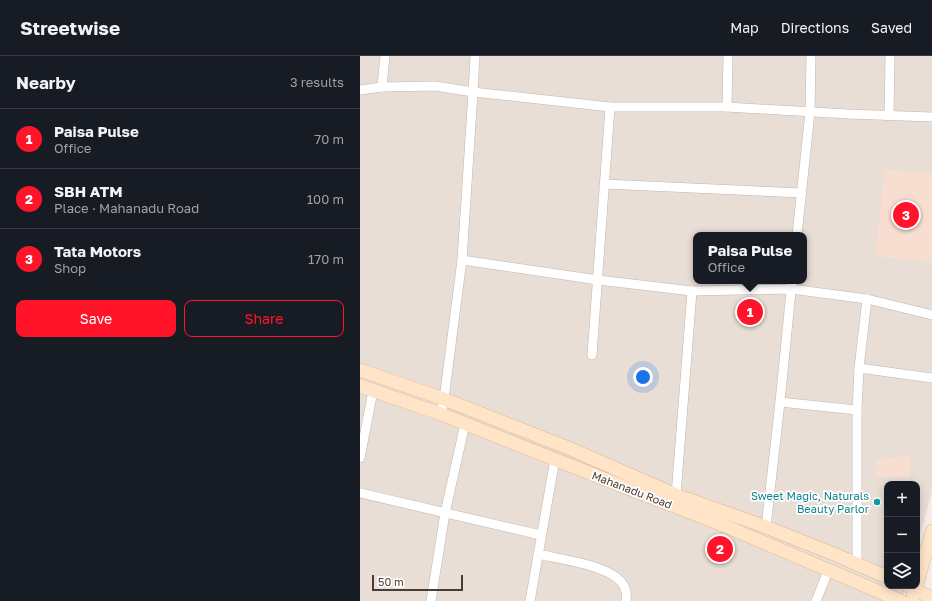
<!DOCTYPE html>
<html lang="en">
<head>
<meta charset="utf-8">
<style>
	body { margin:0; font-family:"Golos Text",sans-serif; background:#242831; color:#f1f3f6 }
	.controls { position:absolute; right:12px; bottom:12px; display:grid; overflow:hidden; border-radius:8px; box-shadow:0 2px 10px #0003 }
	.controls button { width:36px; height:36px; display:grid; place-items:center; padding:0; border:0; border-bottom:1px solid #363941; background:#171b24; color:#f1f3f6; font:20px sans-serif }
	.scale { position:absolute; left:12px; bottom:10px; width:91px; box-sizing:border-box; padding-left:4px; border:2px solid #493c35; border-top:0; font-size:11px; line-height:14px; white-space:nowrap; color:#493c35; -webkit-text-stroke:3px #fff; paint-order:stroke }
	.you { position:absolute; left:283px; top:321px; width:14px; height:14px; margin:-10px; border:3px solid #fff; border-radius:50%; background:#1a73e8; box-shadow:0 0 0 6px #1a73e833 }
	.badge { display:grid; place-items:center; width:26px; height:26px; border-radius:50%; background:#ff142a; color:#fff; font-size:13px; font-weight:700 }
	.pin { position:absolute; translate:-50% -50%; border:2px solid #fff; box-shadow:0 1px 4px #0006 }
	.popup { position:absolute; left:333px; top:176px; width:114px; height:52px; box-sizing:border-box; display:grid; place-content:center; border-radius:8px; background:#171b24; filter:drop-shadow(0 1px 3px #0005); font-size:13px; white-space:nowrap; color:#9ea1a6 }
	.popup b { font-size:15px; color:#f1f3f6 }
	.popup::after { content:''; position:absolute; left:50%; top:100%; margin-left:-8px; border:8px solid transparent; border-top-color:#171b24 }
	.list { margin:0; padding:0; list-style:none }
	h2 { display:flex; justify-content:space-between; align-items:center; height:52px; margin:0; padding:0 16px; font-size:17px }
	h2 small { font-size:13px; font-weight:400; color:#9ea1a6 }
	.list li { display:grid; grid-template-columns:26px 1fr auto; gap:12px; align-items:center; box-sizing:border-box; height:60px; padding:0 16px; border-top:1px solid #363941 }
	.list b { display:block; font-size:15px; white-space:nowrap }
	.list p { margin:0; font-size:13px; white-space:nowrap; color:#9ea1a6 }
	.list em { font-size:13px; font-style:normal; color:#9ea1a6 }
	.actions { display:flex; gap:8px; padding:12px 16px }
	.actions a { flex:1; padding:9px 0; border:1px solid #ff142a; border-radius:8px; text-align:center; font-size:14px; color:#ff142a }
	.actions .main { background:#ff142a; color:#fff }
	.icon { flex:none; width:22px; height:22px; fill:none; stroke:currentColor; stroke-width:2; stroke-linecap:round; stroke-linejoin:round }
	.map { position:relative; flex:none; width:572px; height:545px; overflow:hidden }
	header { display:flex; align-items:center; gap:24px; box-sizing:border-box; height:56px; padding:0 20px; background:#171b24; border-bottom:1px solid #363941 }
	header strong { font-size:19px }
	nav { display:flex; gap:22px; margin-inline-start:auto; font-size:14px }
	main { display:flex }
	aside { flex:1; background:#171b24 }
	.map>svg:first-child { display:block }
	.residential { fill:#e9ded5; fill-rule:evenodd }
	.commercial { fill:#f8ded1 }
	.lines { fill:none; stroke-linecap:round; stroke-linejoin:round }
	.street-casing { stroke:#c4b5ac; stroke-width:10 }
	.secondary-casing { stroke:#dbb896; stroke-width:14 }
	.street { stroke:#fff; stroke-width:9 }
	.secondary { stroke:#ffe4c7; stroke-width:13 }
	.culture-dot { fill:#0f9aa8; stroke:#fff; stroke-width:1.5 }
	.labels { text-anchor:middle; stroke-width:3.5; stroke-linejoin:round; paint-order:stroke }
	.street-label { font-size:11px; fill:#493c35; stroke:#fff }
	.culture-label { font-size:11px; fill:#0d838f; stroke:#fff; text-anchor:end }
</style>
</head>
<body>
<header>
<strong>Streetwise</strong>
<nav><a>Map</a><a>Directions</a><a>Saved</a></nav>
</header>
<main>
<aside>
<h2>Nearby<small>3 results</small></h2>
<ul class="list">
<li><span class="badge">1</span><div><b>Paisa Pulse</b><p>Office</p></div><em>70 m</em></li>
<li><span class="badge">2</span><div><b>SBH ATM</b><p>Place · Mahanadu Road</p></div><em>100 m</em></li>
<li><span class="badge">3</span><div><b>Tata Motors</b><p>Shop</p></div><em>170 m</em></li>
</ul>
<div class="actions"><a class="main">Save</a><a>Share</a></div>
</aside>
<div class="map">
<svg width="572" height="545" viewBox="0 0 572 545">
	<rect width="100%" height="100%" fill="#f5ede7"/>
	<path class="residential" d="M0,0H572V436L557,490V428H527V530H546L542,545H0ZM336,179H444V225H336Z"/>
	<g class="commercial">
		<path d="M525,113L572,118V206L515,200Z"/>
		<path d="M550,399V421H517L516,404Z"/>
	</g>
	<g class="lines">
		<defs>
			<g id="street">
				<path d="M22,31L25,0"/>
				<path d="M0,34L22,31L75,30L113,36L250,51H367L488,58L572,61"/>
				<path d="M367,51L368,0"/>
				<path d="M529,60L530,0"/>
				<path d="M244,128L441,137"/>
				<path d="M437,179L450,56L451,0"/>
				<path d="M102,204L113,36L115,0"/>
				<path d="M232,299L250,51"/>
				<path d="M499,312L572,322"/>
				<path d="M420,346L497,354"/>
				<path d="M81,358L84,343L102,204L238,224L332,235L431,233L507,243L572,259"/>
				<path d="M0,402L13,335"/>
				<path d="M0,437L181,479"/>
				<path d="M316,439L332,235"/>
				<path d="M406,471L420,346L432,225"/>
				<path d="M178,498C199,503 249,509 262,527C266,532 267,539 266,545"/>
				<path d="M497,508V354L499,312L507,243"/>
				<path d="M71,545L85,457L105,368"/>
				<path d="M170,545L195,403"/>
				<path d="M456,545L469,513"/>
			</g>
			<g id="secondary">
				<path d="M0,314L84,343L206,391L316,439L406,471L476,499L527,521"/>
				<path d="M0,330L81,358L247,424L358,467L541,545"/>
				<path d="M548,530L572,542"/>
				<path d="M552,545L572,475"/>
			</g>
		</defs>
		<use href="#street" class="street-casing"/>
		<use href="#secondary" class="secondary-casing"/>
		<use href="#street" class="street"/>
		<use href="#secondary" class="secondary"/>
	</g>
	<circle class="culture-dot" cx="517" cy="446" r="4"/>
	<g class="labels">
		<g class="street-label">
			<text transform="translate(272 434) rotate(21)" y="4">Mahanadu Road</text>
		</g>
		<g class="culture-label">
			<text x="509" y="444">Sweet Magic, Naturals<tspan x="509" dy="13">Beauty Parlor</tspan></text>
		</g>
	</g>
</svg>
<div class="controls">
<button>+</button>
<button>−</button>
<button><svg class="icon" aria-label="layers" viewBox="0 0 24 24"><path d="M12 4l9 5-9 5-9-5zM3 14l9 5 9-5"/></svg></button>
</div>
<div class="scale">50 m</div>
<div class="you"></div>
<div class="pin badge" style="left:390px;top:256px">1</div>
<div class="popup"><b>Paisa Pulse</b>Office</div>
<div class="pin badge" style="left:360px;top:493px">2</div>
<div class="pin badge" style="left:546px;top:159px">3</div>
</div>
</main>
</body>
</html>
